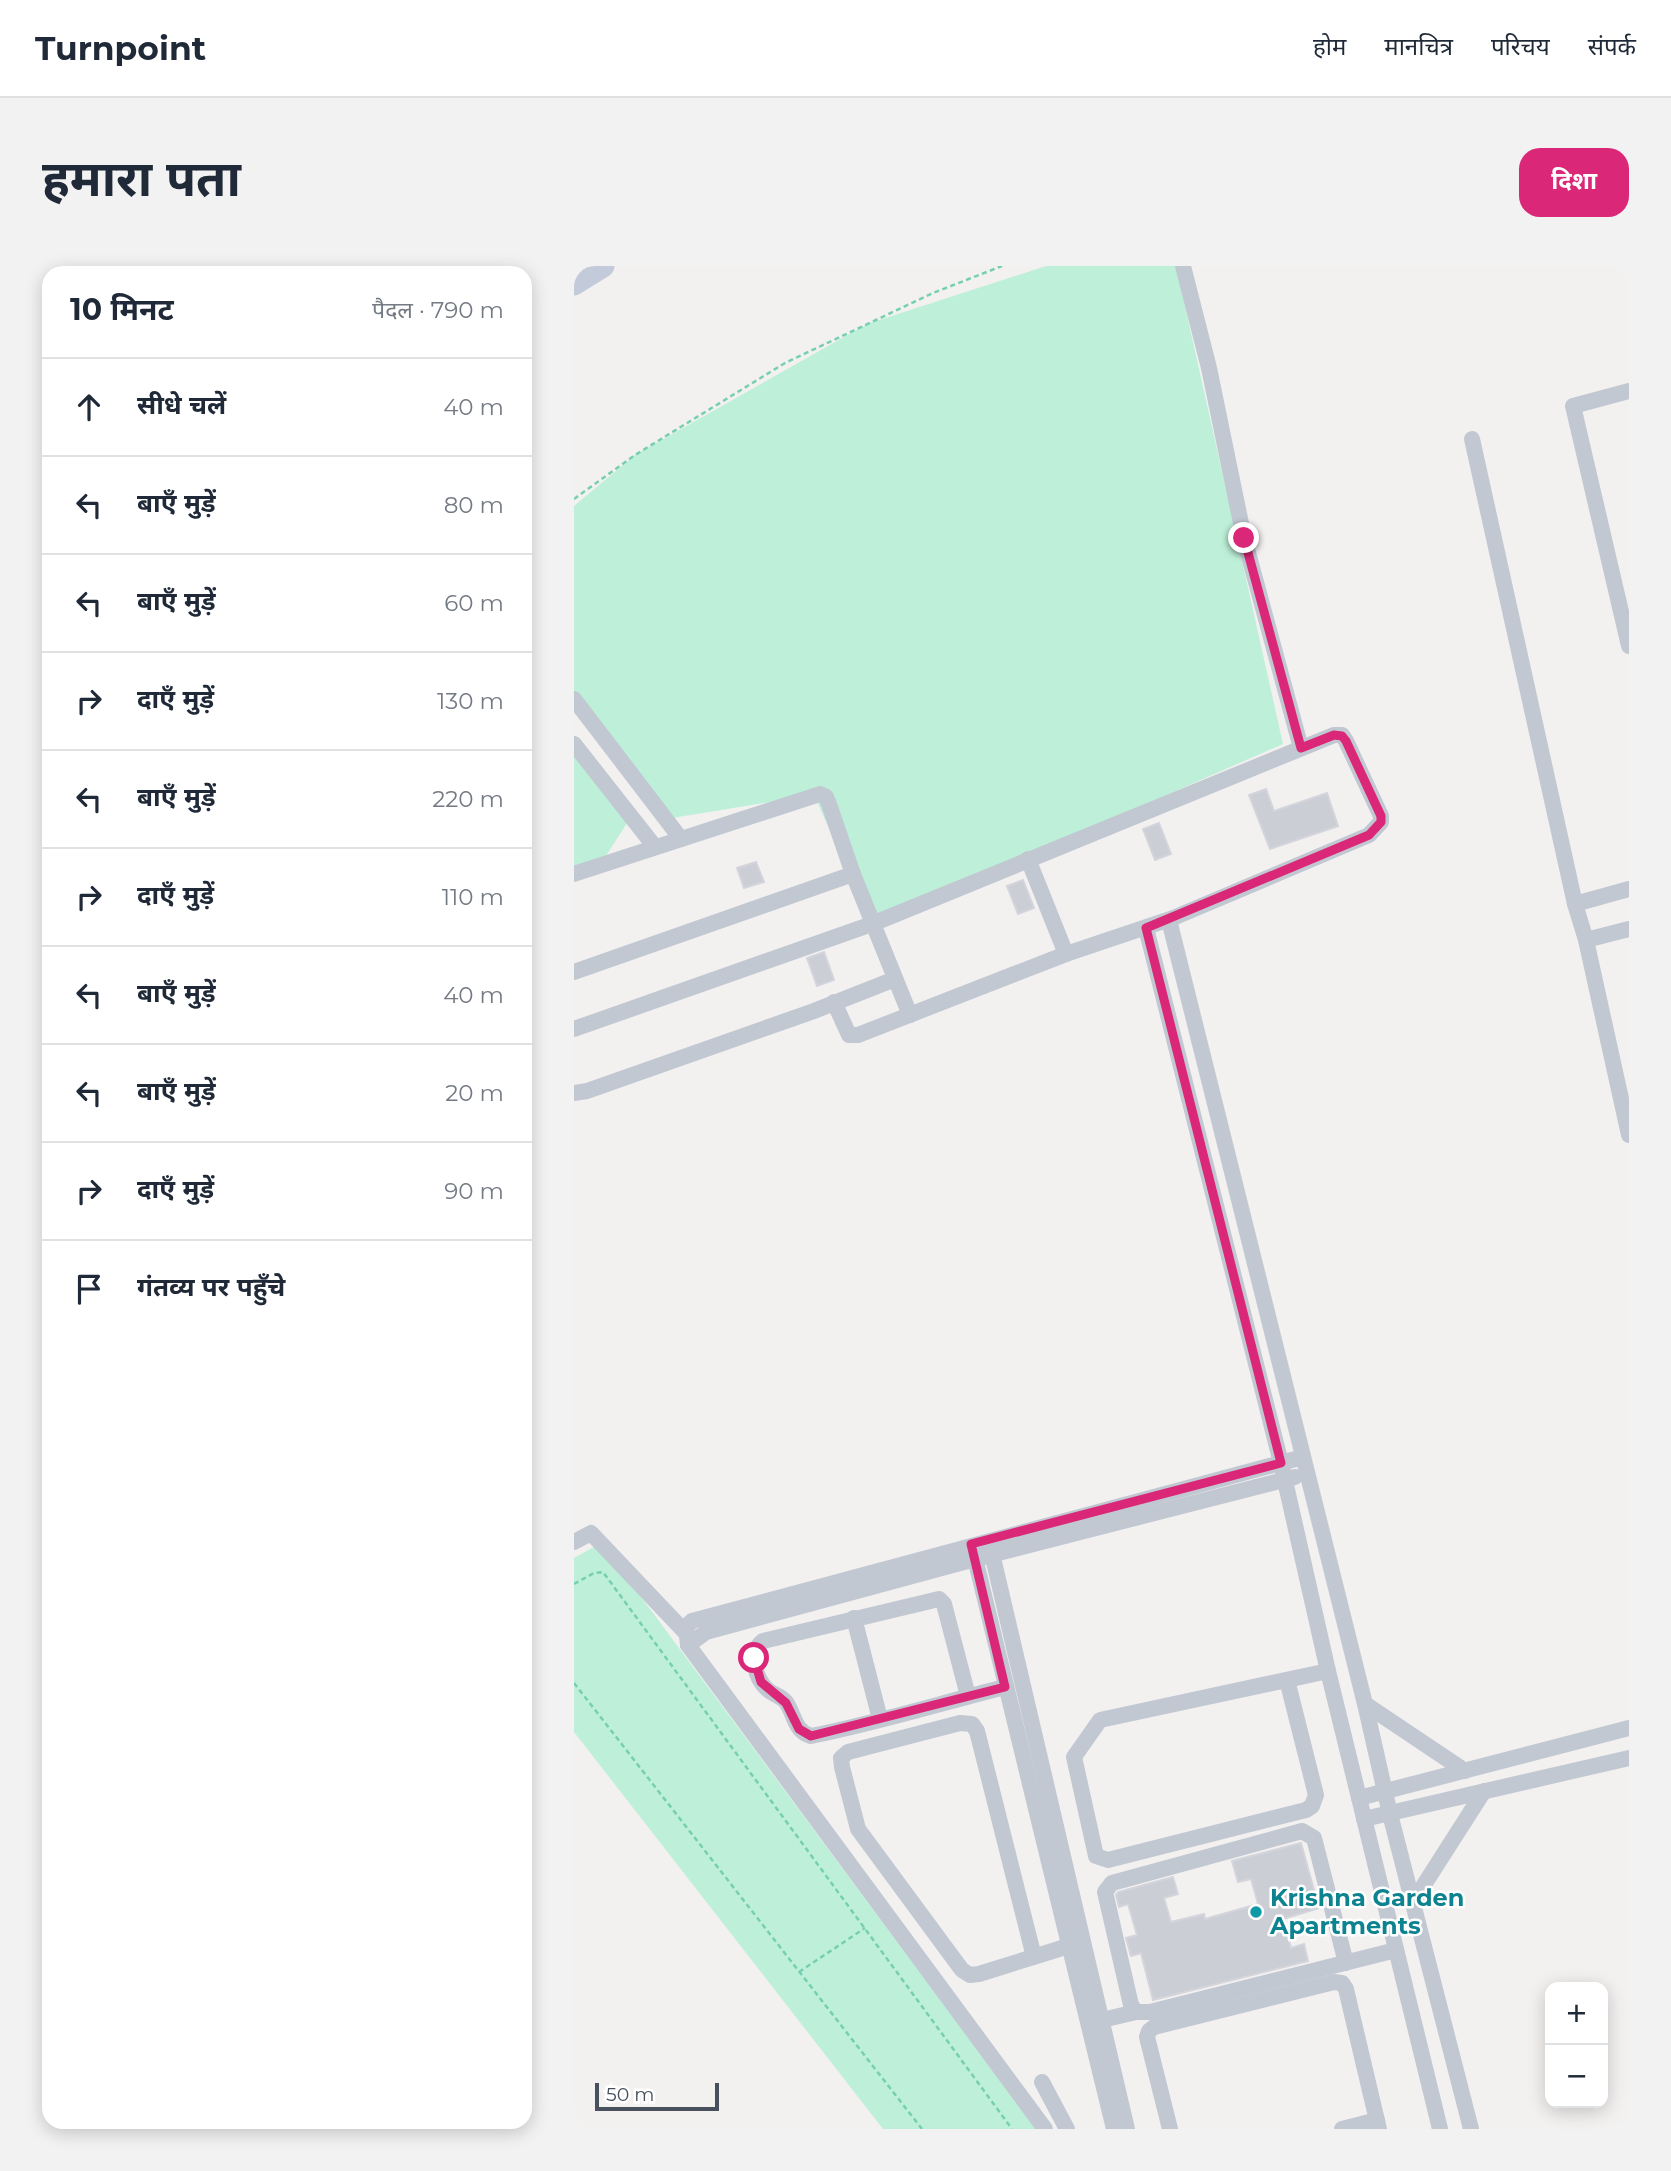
<!DOCTYPE html>
<html lang="hi">
<head>
<meta charset="utf-8">
<style>
	body { margin:0; font-family:Montserrat,"Noto Sans Devanagari",sans-serif; background:#f2f2f3; color:#1f2937 }
	.controls { position:absolute; right:21px; bottom:21px; display:grid; overflow:hidden; border-radius:14px; box-shadow:0 4px 18px #0003 }
	.controls button { width:63px; height:63px; display:grid; place-items:center; padding:0; border:0; border-bottom:2px solid #e0e1e3; background:#fff; color:#1f2937; font:35px sans-serif }
	.scale { position:absolute; left:21px; bottom:18px; width:124px; box-sizing:border-box; padding-left:7px; border:4px solid #48505e; border-top:0; font-size:19px; line-height:24px; white-space:nowrap; color:#48505e; -webkit-text-stroke:5px #fff; paint-order:stroke }
	.stop { position:absolute; width:21px; height:21px; margin:-16px; border:5px solid #db2777; border-radius:50%; background:#fff }
	.stop.end { background:#db2777; border-color:#fff; box-shadow:0 2px 7px #0008 }
	.list { margin:0; padding:0; list-style:none }
	h2 { display:flex; justify-content:space-between; align-items:center; height:91px; margin:0; padding:0 28px; font-size:30px }
	h2 small { font-size:23px; font-weight:400; color:#747a83 }
	.list li { display:grid; grid-template-columns:46px 1fr auto; gap:21px; align-items:center; box-sizing:border-box; height:98px; padding:0 28px; border-top:2px solid #e0e1e3 }
	.list b { display:block; font-size:26px; white-space:nowrap }
	.list em { font-size:23px; font-style:normal; color:#747a83 }
	.icon { flex:none; width:38px; height:38px; fill:none; stroke:currentColor; stroke-width:2; stroke-linecap:round; stroke-linejoin:round }
	.map { position:relative; flex:none; width:1055px; height:1863px; overflow:hidden; border-radius:21px }
	header { display:flex; align-items:center; gap:42px; box-sizing:border-box; height:98px; padding:0 35px; background:#fff; border-bottom:2px solid #e0e1e3 }
	header strong { font-size:33px }
	nav { display:flex; gap:38px; margin-inline-start:auto; font-size:24px }
	.intro { display:flex; align-items:center; justify-content:space-between; box-sizing:border-box; height:168px; padding:0 42px }
	h1 { margin:0; font-size:49px }
	.button { padding:18px 32px; border-radius:21px; background:#db2777; color:#fff; font-size:24px; font-weight:700 }
	main { display:flex; gap:42px; padding:0 42px }
	aside { flex:1; background:#fff; border-radius:21px; box-shadow:0 4px 18px #0003 }
	.map>svg:first-child { display:block }
	.green { fill:#bef0d9 }
	.building { fill:#ccced6; stroke:#d4d5dc; stroke-width:2 }
	.lines { fill:none; stroke-linecap:round; stroke-linejoin:round }
	.path { stroke:#76cfb0; stroke-width:2.5; stroke-dasharray:5 3.5; stroke-linecap:butt }
	.street { stroke:#c1c8d2; stroke-width:16 }
	.secondary { stroke:#c3cad9; stroke-width:23 }
	.route { stroke:#db2777; stroke-width:9 }
	.culture-dot { fill:#0f9aa8; stroke:#fff; stroke-width:2.5 }
	.labels { text-anchor:middle; stroke-width:5; stroke-linejoin:round; paint-order:stroke }
	.culture-label { font-size:24px; font-weight:bold; fill:#0d838f; stroke:#fff; text-anchor:start }
</style>
</head>
<body>
<header>
<strong>Turnpoint</strong>
<nav><a>होम</a><a>मानचित्र</a><a>परिचय</a><a>संपर्क</a></nav>
</header>
<div class="intro"><h1>हमारा पता</h1><a class="button">दिशा</a></div>
<main>
<aside>
<h2>10 मिनट<small>पैदल · 790 m</small></h2>
<ul class="list">
<li><svg class="icon" aria-label="ahead" viewBox="0 0 24 24"><path d="M12 20V5M6 11l6-6 6 6"/></svg><div><b>सीधे चलें</b></div><em>40 m</em></li>
<li><svg class="icon" aria-label="left" viewBox="0 0 24 24"><path d="M17 20v-9H6M10 6l-5 5 5 5"/></svg><div><b>बाएँ मुड़ें</b></div><em>80 m</em></li>
<li><svg class="icon" aria-label="left" viewBox="0 0 24 24"><path d="M17 20v-9H6M10 6l-5 5 5 5"/></svg><div><b>बाएँ मुड़ें</b></div><em>60 m</em></li>
<li><svg class="icon" aria-label="right" viewBox="0 0 24 24"><path d="M7 20v-9h11M14 6l5 5-5 5"/></svg><div><b>दाएँ मुड़ें</b></div><em>130 m</em></li>
<li><svg class="icon" aria-label="left" viewBox="0 0 24 24"><path d="M17 20v-9H6M10 6l-5 5 5 5"/></svg><div><b>बाएँ मुड़ें</b></div><em>220 m</em></li>
<li><svg class="icon" aria-label="right" viewBox="0 0 24 24"><path d="M7 20v-9h11M14 6l5 5-5 5"/></svg><div><b>दाएँ मुड़ें</b></div><em>110 m</em></li>
<li><svg class="icon" aria-label="left" viewBox="0 0 24 24"><path d="M17 20v-9H6M10 6l-5 5 5 5"/></svg><div><b>बाएँ मुड़ें</b></div><em>40 m</em></li>
<li><svg class="icon" aria-label="left" viewBox="0 0 24 24"><path d="M17 20v-9H6M10 6l-5 5 5 5"/></svg><div><b>बाएँ मुड़ें</b></div><em>20 m</em></li>
<li><svg class="icon" aria-label="right" viewBox="0 0 24 24"><path d="M7 20v-9h11M14 6l5 5-5 5"/></svg><div><b>दाएँ मुड़ें</b></div><em>90 m</em></li>
<li><svg class="icon" aria-label="arrive" viewBox="0 0 24 24"><path d="M6 21V4h12l-3 4 3 4H6"/></svg><div><b>गंतव्य पर पहुँचे</b></div></li>
</ul>
</aside>
<div class="map">
<svg width="1055" height="1863" viewBox="0 0 1055 1863">
	<rect width="100%" height="100%" fill="#f3f0f0"/>
	<g class="green">
		<path d="M472,0H602L709,478L298,658L240,529L92,553L0,434V240L61,189L293,58Z"/>
		<path d="M0,490L57,551L26,599L0,608Z"/>
		<path d="M27,1277L462,1863H309L0,1466V1292Z"/>
	</g>
	<g class="building">
		<path d="M692,523L700,545L753,527L764,560L696,583L675,529Z"/>
		<path d="M585,557L597,588L581,594L569,563Z"/>
		<path d="M182,596L190,616L170,622L163,602Z"/>
		<path d="M449,614L460,642L444,648L433,620Z"/>
		<path d="M250,686L260,714L243,720L233,692Z"/>
		<path d="M727,1577L745,1642L709,1653L717,1682L730,1678L734,1695L579,1734L567,1687L557,1690L552,1672L563,1669L554,1638L545,1641L542,1629L544,1626L599,1611L604,1628L590,1632L597,1656L630,1648L631,1653L684,1638L677,1613L664,1616L658,1595Z"/>
	</g>
	<g class="lines">
		<g class="path">
			<path d="M0,233L61,189L211,97L359,27L428,0"/>
			<path d="M0,1318L20,1307L29,1306L438,1863"/>
			<path d="M0,1417L348,1863"/>
			<path d="M225,1706L291,1662"/>
		</g>
		<g class="street">
			<path d="M609,0L635,102L670,272L727,482"/>
			<path d="M1055,125L999,140L1055,380"/>
			<path d="M898,173L1001,638L1055,623"/>
			<path d="M0,433L107,573"/>
			<path d="M0,478L81,581"/>
			<path d="M454,593L492,688"/>
			<path d="M0,608L246,528L252,531L255,538L279,608"/>
			<path d="M1001,638L1012,674"/>
			<path d="M595,654L791,1438L816,1548L897,1863"/>
			<path d="M572,662L707,1197L754,1405L866,1863"/>
			<path d="M1055,663L1012,674L1055,869"/>
			<path d="M0,706L279,608L336,749"/>
			<path d="M0,763L298,658L760,469H768L772,475L807,550V556L795,569L599,652L492,688L284,769H275L260,736"/>
			<path d="M0,827L13,825L240,745L321,713"/>
			<path d="M0,1276L17,1267L111,1366"/>
			<path d="M416,1279L553,1863"/>
			<path d="M399,1284L540,1863"/>
			<path d="M280,1352L306,1453"/>
			<path d="M114,1379L132,1366L401,1293L721,1211"/>
			<path d="M713,1414L742,1529L738,1540L732,1544L534,1594L522,1590L500,1491L526,1454L754,1405"/>
			<path d="M394,1430L370,1338L365,1333L189,1375C174,1386 181,1413 194,1424C200,1429 207,1430 212,1436C221,1449 220,1465 237,1470C303,1457 367,1437 431,1421"/>
			<path d="M791,1438L891,1505"/>
			<path d="M785,1532L1055,1462"/>
			<path d="M790,1553L1055,1492"/>
			<path d="M839,1636L910,1525"/>
			<path d="M460,1691L403,1465L398,1458L386,1457L274,1486L267,1492L268,1501L284,1563L388,1704L396,1709L405,1708L485,1683L495,1679"/>
			<path d="M772,1697L740,1572L728,1565L538,1617L531,1626L557,1739L562,1746H576L822,1684"/>
			<path d="M528,1754L562,1746"/>
			<path d="M468,1816L493,1863"/>
			<path d="M471,1863L114,1379L112,1361L118,1355L729,1191"/>
			<path d="M596,1863L573,1771L575,1765L580,1761L760,1716L768,1717L772,1723L805,1863"/>
			<path d="M768,1863L803,1854"/>
		</g>
		<path class="secondary" d="M0,18L29,0"/>
	</g>
	<g class="lines">
		<path class="route" d="M180,1392L187,1416L212,1437L225,1463L237,1470L431,1421L397,1278L707,1197L572,662L795,569L807,556V550L772,475L768,470L760,469L727,482L670,272"/>
	</g>
	<circle class="culture-dot" cx="682" cy="1646" r="7"/>
	<g class="labels">
		<g class="culture-label">
			<text x="696" y="1640">Krishna Garden<tspan x="696" dy="28">Apartments</tspan></text>
		</g>
	</g>
</svg>
<div class="controls">
<button>+</button>
<button>−</button>
</div>
<div class="scale">50 m</div>
<div class="stop" style="left:180px;top:1392px"></div>
<div class="stop end" style="left:670px;top:272px"></div>
</div>
</main>
</body>
</html>
